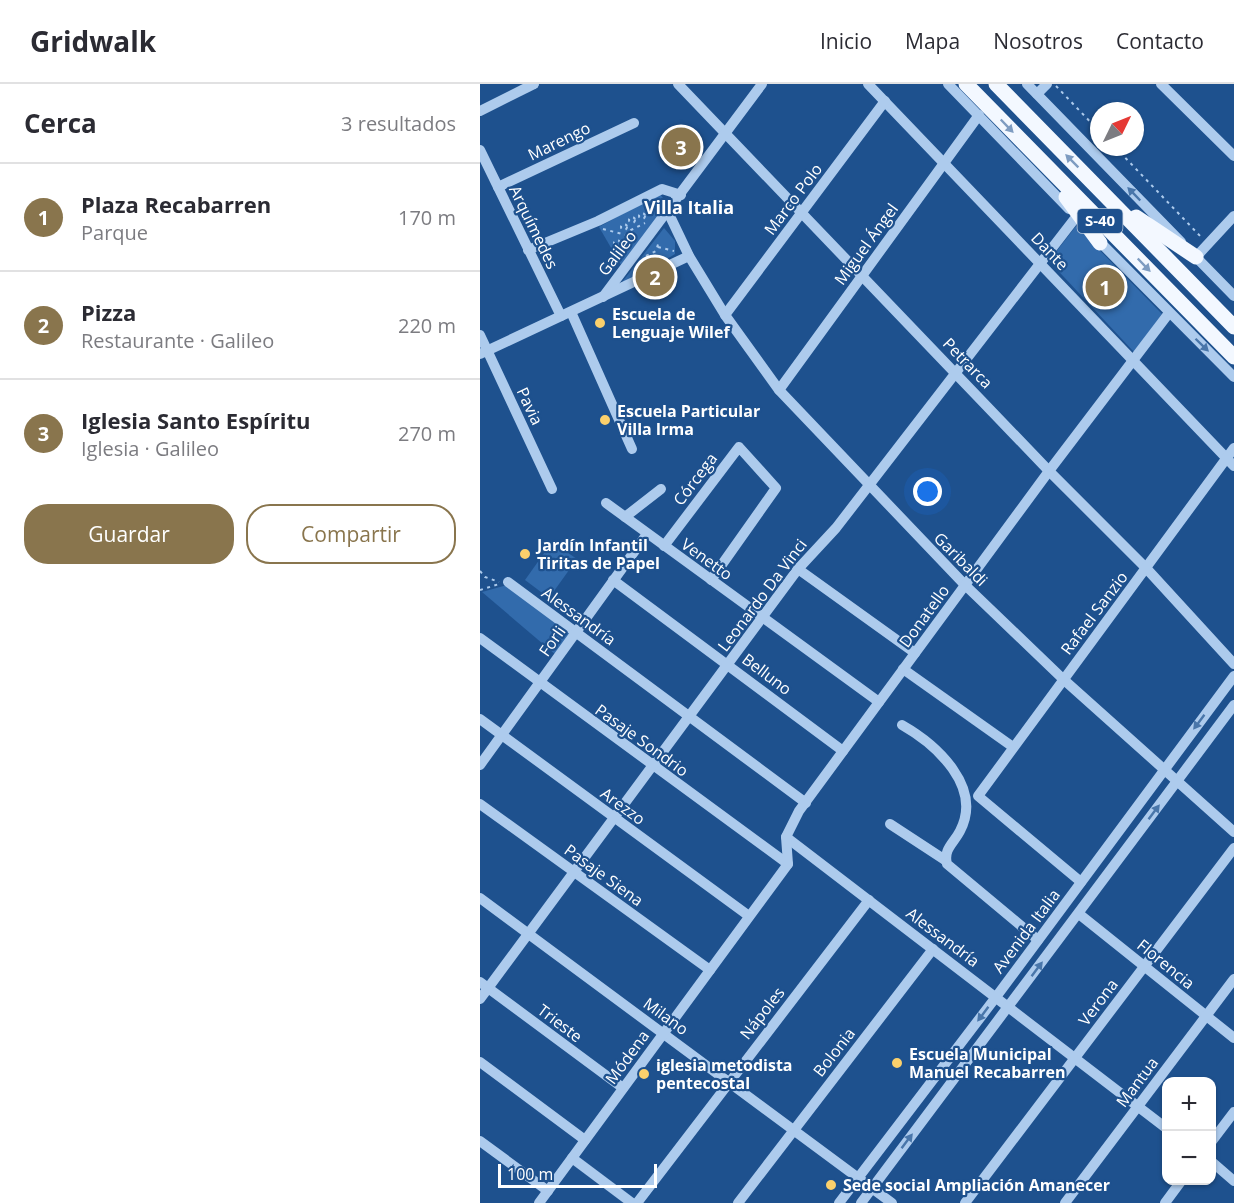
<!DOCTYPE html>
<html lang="es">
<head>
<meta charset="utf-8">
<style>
	body { margin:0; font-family:"Open Sans",sans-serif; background:#f7f7f7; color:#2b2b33 }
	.controls { position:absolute; right:18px; bottom:18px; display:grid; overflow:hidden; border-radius:12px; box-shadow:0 2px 4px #0004 }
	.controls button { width:54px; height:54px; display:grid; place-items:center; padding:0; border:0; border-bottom:2px solid #e1e1e2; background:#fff; color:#2b2b33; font:30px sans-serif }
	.compass { position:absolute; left:610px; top:18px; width:54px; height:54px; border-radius:50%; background:#fff; box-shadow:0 2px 4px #0004; rotate:47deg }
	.scale { position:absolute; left:18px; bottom:15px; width:159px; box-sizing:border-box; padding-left:6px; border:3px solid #fff; border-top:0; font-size:16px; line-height:21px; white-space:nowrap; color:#fff; -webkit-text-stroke:4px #1e518e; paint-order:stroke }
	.you { position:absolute; left:448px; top:408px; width:21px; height:21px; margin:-15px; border:4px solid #fff; border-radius:50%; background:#1a73e8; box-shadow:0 0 0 9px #1a73e833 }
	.badge { display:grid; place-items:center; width:39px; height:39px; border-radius:50%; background:#89754d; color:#fff; font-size:20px; font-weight:700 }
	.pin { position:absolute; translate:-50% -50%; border:3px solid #fff; box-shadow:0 2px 6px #0006 }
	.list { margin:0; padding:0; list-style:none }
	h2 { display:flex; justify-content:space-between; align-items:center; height:78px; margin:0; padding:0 24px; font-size:26px }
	h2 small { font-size:20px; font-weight:400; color:#7c7c81 }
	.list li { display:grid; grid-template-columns:39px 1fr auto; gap:18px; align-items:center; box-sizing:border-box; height:108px; padding:0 24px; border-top:2px solid #e1e1e2 }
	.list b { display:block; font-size:22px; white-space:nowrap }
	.list p { margin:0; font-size:20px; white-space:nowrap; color:#7c7c81 }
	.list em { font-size:20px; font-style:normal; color:#7c7c81 }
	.actions { display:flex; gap:12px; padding:18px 24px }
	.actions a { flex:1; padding:14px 0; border:2px solid #89754d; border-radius:24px; text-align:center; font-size:21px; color:#89754d }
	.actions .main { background:#89754d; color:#fff }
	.map { position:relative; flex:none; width:754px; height:1119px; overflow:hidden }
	header { display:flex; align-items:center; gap:36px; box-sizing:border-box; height:84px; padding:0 30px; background:#fff; border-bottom:2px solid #e1e1e2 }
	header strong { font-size:28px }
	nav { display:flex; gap:33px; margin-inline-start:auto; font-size:21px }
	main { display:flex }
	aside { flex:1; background:#fff }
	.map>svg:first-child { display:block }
	.green { fill:#326bac }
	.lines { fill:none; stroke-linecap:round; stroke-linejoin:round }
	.path { stroke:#adcbed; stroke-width:2; stroke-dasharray:3 4.5; stroke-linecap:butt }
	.minor { stroke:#adcbed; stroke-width:10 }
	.major { stroke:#f3f8ff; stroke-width:15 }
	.oneway { fill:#7e9cc1 }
	.oneway2 { fill:#4976aa }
	.poi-dot { fill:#fbd06c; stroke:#1e518e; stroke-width:2 }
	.labels { text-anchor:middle; stroke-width:4.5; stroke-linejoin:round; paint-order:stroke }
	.shield { fill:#1e518e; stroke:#bccbdd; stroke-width:1.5 }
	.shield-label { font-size:15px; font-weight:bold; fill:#fff }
	.street-label { font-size:16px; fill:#fff; stroke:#1e518e }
	.poi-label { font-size:16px; font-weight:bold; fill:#fff; stroke:#1e518e; text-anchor:start }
	.neighbourhood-label { font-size:18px; font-weight:bold; fill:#fff; stroke:#1e518e }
</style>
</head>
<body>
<header>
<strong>Gridwalk</strong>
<nav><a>Inicio</a><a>Mapa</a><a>Nosotros</a><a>Contacto</a></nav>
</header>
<main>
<aside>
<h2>Cerca<small>3 resultados</small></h2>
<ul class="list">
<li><span class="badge">1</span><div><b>Plaza Recabarren</b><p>Parque</p></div><em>170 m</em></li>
<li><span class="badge">2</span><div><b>Pizza</b><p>Restaurante · Galileo</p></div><em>220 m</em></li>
<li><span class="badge">3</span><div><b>Iglesia Santo Espíritu</b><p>Iglesia · Galileo</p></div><em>270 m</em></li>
</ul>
<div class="actions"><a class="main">Guardar</a><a>Compartir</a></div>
</aside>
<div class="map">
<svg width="754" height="1119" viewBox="0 0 754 1119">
	<rect width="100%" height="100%" fill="#1e518e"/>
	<g class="green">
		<path d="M179,109L184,115L181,129L141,181L119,143Z"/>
		<path d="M596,142L682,230L654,268L569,177Z"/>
		<path d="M184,144L195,157V170L146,200L143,197Z"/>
		<path d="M72,458L97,475L69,514L45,496Z"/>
		<path d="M27,501L92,549L76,571L2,508Z"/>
	</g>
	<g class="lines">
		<g class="path">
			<path d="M576,2L619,47"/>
			<path d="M635,63L722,154"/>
			<circle cx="170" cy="124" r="3"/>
			<circle cx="162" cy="132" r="3"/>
			<circle cx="152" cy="136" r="3"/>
			<circle cx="144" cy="143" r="3"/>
			<path d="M123,145L146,151"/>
			<circle cx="137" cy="159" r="3"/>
			<path d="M147,161L151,146L165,139"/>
			<path d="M178,163L194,167"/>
			<path d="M166,172L176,167L179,157"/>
			<path d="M0,487L5,493L19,498"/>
			<path d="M0,506L19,500"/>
		</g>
		<g class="minor">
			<path d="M198,0L569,387L666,484L754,580"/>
			<path d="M388,0L754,382"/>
			<path d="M468,0L589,125"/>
			<path d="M547,0L701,158"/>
			<path d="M681,0L754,72"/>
			<path d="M557,10L567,0"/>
			<path d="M0,27L54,0"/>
			<path d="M0,66L81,232"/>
			<path d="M18,103L154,39"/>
			<path d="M188,128L209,172L245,231L299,306L485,501L583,595L754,748"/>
			<path d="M616,154L754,293"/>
			<path d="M48,166L118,137L182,105L201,111"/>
			<path d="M712,169L754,212"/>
			<path d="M716,173L754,132"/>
			<path d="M123,213L282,0"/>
			<path d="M91,228L152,365"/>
			<path d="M245,231L405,17"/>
			<path d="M0,251L72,405"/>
			<path d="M0,270L209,172"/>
			<path d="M299,306L499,31"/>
			<path d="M126,419L399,618"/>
			<path d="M145,433L181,405"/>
			<path d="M184,462L259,363L296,404L231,496"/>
			<path d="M318,485L435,569"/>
			<path d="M133,496L363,667"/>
			<path d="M28,498L326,719"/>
			<path d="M0,554L308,780"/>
			<path d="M423,585L533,663"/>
			<path d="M0,635L269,832"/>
			<path d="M422,641C457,661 503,703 480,747C474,759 463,765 467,780L558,856"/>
			<path d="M0,681L167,450"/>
			<path d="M0,720L230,886"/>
			<path d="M410,740L465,776"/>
			<path d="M306,753L686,1044"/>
			<path d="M601,798L498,712L754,364"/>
			<path d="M0,814L412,1119"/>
			<path d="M599,830L754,954"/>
			<path d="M0,898L143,1004"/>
			<path d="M0,915L318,485L356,444L596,133"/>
			<path d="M0,978L105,1056"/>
			<path d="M0,1057L68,1107"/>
			<path d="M732,1057L754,1028"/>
			<path d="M92,1074L152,1119"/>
			<path d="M732,1078L754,1097"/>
			<path d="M59,1119L308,780L306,753L319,727L569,387L689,229"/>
			<path d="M157,1119L389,816"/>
			<path d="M258,1119L453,865"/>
			<path d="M359,1119L516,913L754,592"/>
			<path d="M381,1119L754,621"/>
			<path d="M485,1119L754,764"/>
			<path d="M585,1119L754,895"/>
			<path d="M685,1119L702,1096"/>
		</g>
		<g class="major">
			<path d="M486,0L754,273"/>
			<path d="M516,0L754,243"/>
			<path d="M586,113L620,159"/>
			<path d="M656,133L716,173"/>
		</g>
	</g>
	<defs><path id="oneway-solid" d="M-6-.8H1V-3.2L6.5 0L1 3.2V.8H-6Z" transform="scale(1.5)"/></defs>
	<g class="oneway">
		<use href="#oneway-solid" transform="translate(527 42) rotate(46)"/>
		<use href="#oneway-solid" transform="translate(592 77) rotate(-135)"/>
		<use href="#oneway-solid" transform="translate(664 181) rotate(46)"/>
	</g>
	<g class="oneway2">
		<use href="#oneway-solid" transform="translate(654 110) rotate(-134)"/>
		<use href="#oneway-solid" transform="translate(722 261) rotate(44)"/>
		<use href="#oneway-solid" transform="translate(719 638) rotate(127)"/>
		<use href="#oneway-solid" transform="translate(674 728) rotate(-53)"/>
		<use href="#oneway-solid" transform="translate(557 885) rotate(-53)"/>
		<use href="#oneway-solid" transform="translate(503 930) rotate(127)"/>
		<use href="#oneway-solid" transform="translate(427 1057) rotate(-53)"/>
	</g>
	<g class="poi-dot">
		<circle cx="120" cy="239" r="6"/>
		<circle cx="125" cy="336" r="6"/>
		<circle cx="45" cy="470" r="6"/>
		<circle cx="417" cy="979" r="6"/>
		<circle cx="164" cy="990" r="6"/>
		<circle cx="351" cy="1101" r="6"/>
	</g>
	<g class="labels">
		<rect class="shield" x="597.5" y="125" width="45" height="24" rx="4.5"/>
		<g class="shield-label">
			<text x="620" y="142">S-40</text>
		</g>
		<g class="street-label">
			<text transform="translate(79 57) rotate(-26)" y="6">Marengo</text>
			<text transform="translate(313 115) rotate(-53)" y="6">Marco Polo</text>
			<text transform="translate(54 143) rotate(64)" y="6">Arquímedes</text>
			<text transform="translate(386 160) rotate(-54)" y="6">Miguel Ángel</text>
			<text transform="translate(570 167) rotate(46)" y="6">Dante</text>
			<text transform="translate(137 169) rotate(-53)" y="6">Galileo</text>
			<text transform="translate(488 279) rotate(46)" y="6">Petrarca</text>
			<text transform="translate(50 322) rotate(65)" y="6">Pavia</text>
			<text transform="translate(215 395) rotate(-53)" y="6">Córcega</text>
			<text transform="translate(227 475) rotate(36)" y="6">Venetto</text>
			<text transform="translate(481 475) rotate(45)" y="6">Garibaldi</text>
			<text transform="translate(282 511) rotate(-53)" y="6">Leonardo Da Vinci</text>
			<text transform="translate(614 529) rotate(-53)" y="6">Rafael Sanzio</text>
			<text transform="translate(99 532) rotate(36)" y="6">Alessandría</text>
			<text transform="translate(444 532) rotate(-54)" y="6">Donatello</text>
			<text transform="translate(72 557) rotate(-55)" y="6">Forli</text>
			<text transform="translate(287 590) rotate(37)" y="6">Belluno</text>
			<text transform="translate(162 656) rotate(36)" y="6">Pasaje Sondrio</text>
			<text transform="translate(143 722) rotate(36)" y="6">Arezzo</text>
			<text transform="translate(124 791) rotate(36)" y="6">Pasaje Siena</text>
			<text transform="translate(546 847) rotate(-53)" y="6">Avenida Italia</text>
			<text transform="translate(463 853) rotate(37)" y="6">Alessandría</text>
			<text transform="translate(686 880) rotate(39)" y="6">Florencia</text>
			<text transform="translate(618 918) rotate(-53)" y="6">Verona</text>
			<text transform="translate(282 929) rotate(-52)" y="6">Nápoles</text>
			<text transform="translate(186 932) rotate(36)" y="6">Milano</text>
			<text transform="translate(80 939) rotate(37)" y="6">Trieste</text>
			<text transform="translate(354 968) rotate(-52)" y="6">Bolonia</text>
			<text transform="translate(147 973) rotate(-54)" y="6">Módena</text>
			<text transform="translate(657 998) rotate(-53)" y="6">Mantua</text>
		</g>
		<g class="poi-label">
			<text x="132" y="236">Escuela de<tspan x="132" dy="18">Lenguaje Wilef</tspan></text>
			<text x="137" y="333">Escuela Particular<tspan x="137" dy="18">Villa Irma</tspan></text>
			<text x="57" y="467">Jardín Infantil<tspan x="57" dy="18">Tiritas de Papel</tspan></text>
			<text x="429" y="976">Escuela Municipal<tspan x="429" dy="18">Manuel Recabarren</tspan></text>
			<text x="176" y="987">iglesia metodista<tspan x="176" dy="18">pentecostal</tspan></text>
			<text x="363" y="1107">Sede social Ampliación Amanecer</text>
		</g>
		<g class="neighbourhood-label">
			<text x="209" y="130">Villa Italia</text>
		</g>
	</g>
</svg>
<div class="controls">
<button>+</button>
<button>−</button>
</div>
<svg class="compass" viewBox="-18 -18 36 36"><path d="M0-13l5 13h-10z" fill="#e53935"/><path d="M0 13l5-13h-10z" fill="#7c7c81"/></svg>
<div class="scale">100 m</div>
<div class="you"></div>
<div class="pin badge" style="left:625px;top:203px">1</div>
<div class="pin badge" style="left:175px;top:193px">2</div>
<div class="pin badge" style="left:201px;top:63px">3</div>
</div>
</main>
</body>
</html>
